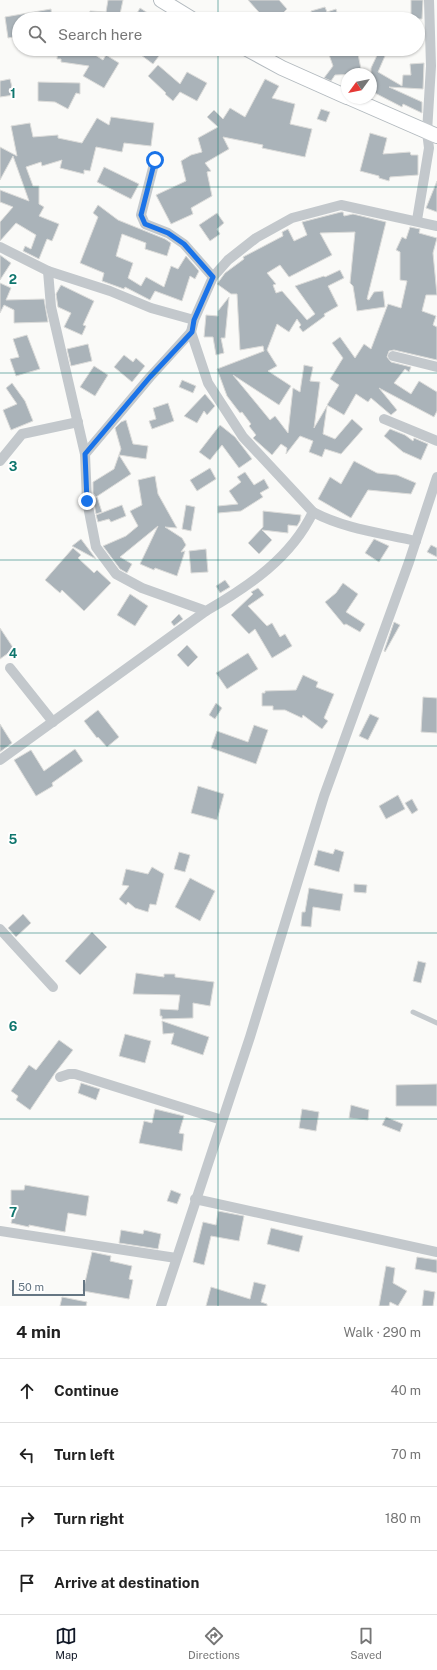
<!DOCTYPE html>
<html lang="en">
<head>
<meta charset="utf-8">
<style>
	body { margin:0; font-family:"Public Sans",sans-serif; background:#f2f2f2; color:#222 }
	.compass { position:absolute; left:341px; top:68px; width:36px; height:36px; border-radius:50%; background:#fff; box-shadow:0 1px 3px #0004; rotate:237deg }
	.scale { position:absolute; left:12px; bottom:10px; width:73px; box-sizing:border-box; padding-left:4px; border:2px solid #657683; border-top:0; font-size:11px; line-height:14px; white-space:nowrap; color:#657683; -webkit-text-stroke:3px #fff; paint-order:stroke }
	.stop { position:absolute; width:12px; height:12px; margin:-9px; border:3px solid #1a73e8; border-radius:50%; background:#fff }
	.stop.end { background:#1a73e8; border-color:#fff; box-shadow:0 1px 4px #0008 }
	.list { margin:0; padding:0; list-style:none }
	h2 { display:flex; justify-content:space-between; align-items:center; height:52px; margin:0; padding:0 16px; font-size:17px }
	h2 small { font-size:13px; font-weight:400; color:#767676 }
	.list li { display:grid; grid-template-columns:26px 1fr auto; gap:12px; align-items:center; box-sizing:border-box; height:64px; padding:0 16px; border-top:1px solid #e0e0e0 }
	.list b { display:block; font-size:15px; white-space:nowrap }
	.list em { font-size:13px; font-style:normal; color:#767676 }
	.icon { flex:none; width:22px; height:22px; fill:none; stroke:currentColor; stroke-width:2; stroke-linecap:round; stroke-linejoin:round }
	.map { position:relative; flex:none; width:437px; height:1306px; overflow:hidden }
	.search { position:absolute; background:#fff; box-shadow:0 1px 3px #0004; left:12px; right:12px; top:12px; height:44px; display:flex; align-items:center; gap:10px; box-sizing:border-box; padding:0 14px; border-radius:22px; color:#767676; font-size:15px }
	.sheet { height:308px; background:#fff }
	nav { display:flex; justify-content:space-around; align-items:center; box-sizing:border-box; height:56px; border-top:1px solid #e0e0e0; background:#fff; font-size:11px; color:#767676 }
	nav a { display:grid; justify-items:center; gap:2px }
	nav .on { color:#111827 }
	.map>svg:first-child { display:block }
	.building { fill:#aab3b9; stroke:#dcdcda }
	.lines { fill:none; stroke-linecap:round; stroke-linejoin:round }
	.secondary-casing { stroke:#b3babf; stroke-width:16 }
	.service { stroke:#c3c8cc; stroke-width:5 }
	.minor { stroke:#c3c8cc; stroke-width:10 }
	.secondary { stroke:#fff; stroke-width:14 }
	.route { stroke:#1a73e8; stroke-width:5 }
	.grid { fill:none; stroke:#0f766e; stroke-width:1; stroke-opacity:0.55 }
	.grid-label { font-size:13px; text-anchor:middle; font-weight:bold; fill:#0f766e; stroke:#fff; stroke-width:4; stroke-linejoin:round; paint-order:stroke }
</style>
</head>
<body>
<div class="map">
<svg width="437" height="1306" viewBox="0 0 437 1306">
	<rect width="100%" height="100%" fill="#fafaf8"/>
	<g class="building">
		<path d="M108,0H123L119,19H89L90,11L106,12Z"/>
		<path d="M248,0H279L287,9L277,19H265Z"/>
		<path d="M411,0H423L422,19H411Z"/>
		<path d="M325,7L327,12L336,9L339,19H312L311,11Z"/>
		<path d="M140,8L157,19H143L136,15Z"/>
		<path d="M51,9L52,19H19V36L8,38L5,17Z"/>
		<path d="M58,49H90L89,51L103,60L106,55L119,63L104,88L83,76L89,66L61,62V59H57Z"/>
		<path d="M133,49H164L153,64Z"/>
		<path d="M327,49H357L362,74L335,75L331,81L324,78L333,66Z"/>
		<path d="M380,49H388L378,72L402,86L403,75H411L410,64L424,63L423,89L389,87L422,102V113L403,104L402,107L371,91V68Z"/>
		<path d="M158,65L180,84L187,72L207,83L197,101L180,92L173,101L165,94L166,93L148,76Z"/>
		<path d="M10,79L14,95L0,97V81Z"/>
		<path d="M265,79L279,86L272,98L295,104L290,124L312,129L305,157L262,148L263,145L223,137L229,149L205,163L211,171L207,172L212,196L191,208L193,214L171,224L156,195L186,181L181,161L191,155L202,152L198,138L218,127L207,117L214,110L223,119L230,108L245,117Z"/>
		<path d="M38,82L80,83V94L76,93L68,109L55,102L38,101Z"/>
		<path d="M321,109L330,112L326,122L317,119Z"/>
		<path d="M111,117L154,123L151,146L124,143L122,152L96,147L90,171L84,170V174L60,168L62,160L42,166L41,162L26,167L33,186H39V204L44,207L39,216L59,224L52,241L47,239L39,259L23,251L25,246L31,249L36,235L16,223L0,241V222L13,207L0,202V190L29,201L13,156L0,180V147L17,156L11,126L30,123L33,137L58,135V138L82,143L97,118L109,125Z"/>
		<path d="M370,133L387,138L383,154L410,152L411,155H418V175L390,177L389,181L379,178V176L360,171Z"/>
		<path d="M104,167L139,184L131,199L97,182Z"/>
		<path d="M437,181V212L426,208Z"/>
		<path d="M98,205L118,220L165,239L171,243L167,256L145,249L146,243L122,234L116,256L133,263L128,278L141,286L146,277L164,287L171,266L178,269L186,256L199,271L195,279L190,276L182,301L155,291L150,300L125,287L124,289L102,281L104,273L80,263L98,217L93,213Z"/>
		<path d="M341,212H343L344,216L353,214L386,222L367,299L369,300L374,292L383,291L385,307L357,311L353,286L350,283L355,232L320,233L332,255L289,277L280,265L267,273L276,284L273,285L276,293L282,291L307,320L315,314L295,286L324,276L325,277L340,270L344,278L328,286L338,306L324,314L325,316L303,332L299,327L301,325L297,319L289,332L277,324L267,350L277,366L268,371L291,386L279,405L233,375L270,420L275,416L288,433L293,388L300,392L304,365L313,367L310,381L320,382L314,428L327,406L323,434L335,439L352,419L363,429L341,454L325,449L322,457L309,452L313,441L300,436L286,454L287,448L281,444L272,455L253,438L256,435L249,426L251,424L242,412L240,413L227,396L217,369L264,351L263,346L240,350L237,294H231L217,284L225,273L244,259L243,257L283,236L282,232L288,229L294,241L307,235L302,222Z"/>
		<path d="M217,213L224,223L217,229L220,234L210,241L199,225Z"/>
		<path d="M410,227L420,229L419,233L437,238L433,253L437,295H426L422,311L436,316L433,325L437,327V360L394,350L389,351L387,357L391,362L411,367L409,372L405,369L394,383L411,394L419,381L437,392V411L434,417L379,388L397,410L391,415L371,398L368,402L356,394L344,415L327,405L339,385L330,379L343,358L332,343L340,337L355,358L364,344L371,349L388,304L401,308L407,281L400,280V252L396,250L402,237L406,239Z"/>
		<path d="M0,255L11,263L0,280Z"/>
		<path d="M0,283L11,288L6,300L44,299L48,322L14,323V310L4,305L0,313Z"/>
		<path d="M61,285L94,301L83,325L86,326L82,335L64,327L71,313L58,307L56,294Z"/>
		<path d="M229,297L225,338H221L224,353L216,355L213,337H204L206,315L218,316V311Z"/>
		<path d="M27,335L40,369L16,376L10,359L19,357L13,339Z"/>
		<path d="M88,344L92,361L71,366L67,349Z"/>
		<path d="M124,355L133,362L136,358L145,366L132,382L114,367Z"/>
		<path d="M94,366L108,375L95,396L80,387Z"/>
		<path d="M182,380L196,386L193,393L179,387Z"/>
		<path d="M12,383L25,401L33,421L11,430L3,410L17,404L6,388Z"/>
		<path d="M205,394L215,406L207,415L204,411L197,423L184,416Z"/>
		<path d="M168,403L174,421L152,429L149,421L156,419L153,408Z"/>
		<path d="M126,420L133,444L148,446L146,459L119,455L131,474L96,497L93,493V482L114,469L121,449L115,428L121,422Z"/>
		<path d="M220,425L235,437L252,459L239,468L222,445L210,460L199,452Z"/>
		<path d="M390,429L405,435L413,441L414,438L428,444L421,460L403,452L384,436Z"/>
		<path d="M354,461L377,473L397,475L416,483L411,494L368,490L351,518L318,499L330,477L341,484Z"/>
		<path d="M210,468L216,479L197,491L190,480Z"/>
		<path d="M245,472L254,485L264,479L269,488L260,493L263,497L241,511L218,513V506L238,504L229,491L241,482L237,477Z"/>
		<path d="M155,476L158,494L177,528L165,527L182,538L186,545L181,552L185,551L177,576L155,568L154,570L140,564L158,526L120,557L132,564L127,573L120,569L103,546L126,536L138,526L130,511L142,505L138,480Z"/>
		<path d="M97,497L102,512L96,514L93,498Z"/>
		<path d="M122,505L126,516L111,522L109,519L98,522L96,515Z"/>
		<path d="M186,505L195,507L191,531L182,529Z"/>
		<path d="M263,511L301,515L300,521L297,526L288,525V533L262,530L272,540L259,554L248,543L263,527Z"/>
		<path d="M81,539L96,559L72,546Z"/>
		<path d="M374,539L389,546L379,562L365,553Z"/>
		<path d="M431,545L437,548V557L427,552Z"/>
		<path d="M73,548L81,555L78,558L94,573L97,570L111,583L84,611L62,590L60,593L45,580Z"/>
		<path d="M206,549L208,572L191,573L189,551Z"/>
		<path d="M225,580L230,587L220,593L216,586Z"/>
		<path d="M343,583L358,594L346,612L365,624L360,632L346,624L344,625L325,602L336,593Z"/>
		<path d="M258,588L264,595L248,606L267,626L272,623L280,637L285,634L292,646L272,658L255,629L249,634L231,615L253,594L251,592Z"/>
		<path d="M130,594L148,606L135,626L117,615Z"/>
		<path d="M179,614L183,619L174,626L171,622Z"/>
		<path d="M394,622L400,625L385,652L384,651Z"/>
		<path d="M0,628L14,649L0,659Z"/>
		<path d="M187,645L198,657L188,667L177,655Z"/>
		<path d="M248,653L258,669L227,689L216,673Z"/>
		<path d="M303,675L318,682L316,687L334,694L324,718L328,721L322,729L303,715L302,718L285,710H273V706H262V693H265V691L296,690Z"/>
		<path d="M423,697L437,698V733L421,732Z"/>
		<path d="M216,703L222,708L215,719L209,715Z"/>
		<path d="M98,710L119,737L107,747L98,737L97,738L84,721Z"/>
		<path d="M370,714L379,718L368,740L359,736Z"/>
		<path d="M0,724L12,743L0,752Z"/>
		<path d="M254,725L268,730L256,764L211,748L217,731L248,742Z"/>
		<path d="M75,749L83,761L52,783L53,786L36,796L14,760L31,750L44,771Z"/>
		<path d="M198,786L224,794L217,820L191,813Z"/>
		<path d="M398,795L405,809L386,819L379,806Z"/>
		<path d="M412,799L418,810L412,814L405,803Z"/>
		<path d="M335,849L344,852L339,872L314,865L318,850L333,854Z"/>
		<path d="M179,852L190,855L185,872L174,869Z"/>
		<path d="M152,867L164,874L156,905L150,904L148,912L135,908L128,902L126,905L119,899L129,886L122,885L126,869L148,874Z"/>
		<path d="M190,878L215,891L200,921L175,907Z"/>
		<path d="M354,884L367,885L366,893L354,892Z"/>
		<path d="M309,888L343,894L340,911L313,907L311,927L301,926L302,912H305Z"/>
		<path d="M23,914L31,923L16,937L8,928Z"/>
		<path d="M92,932L107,947L80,975L65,961Z"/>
		<path d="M418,961L426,963L421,983L413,981Z"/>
		<path d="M136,973L164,977V974H175V977L214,982L210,1006L193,1003V1018L162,1019V1016H160V1009L178,1010L180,995L133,994Z"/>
		<path d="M162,1021L209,1037L203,1055L171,1044L174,1033L163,1034Z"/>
		<path d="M125,1034L151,1041L145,1063L119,1056Z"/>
		<path d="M59,1040L73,1050L55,1073L30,1110L16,1100L18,1096L11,1091L29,1065L36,1070Z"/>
		<path d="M81,1083L100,1089L96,1100L78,1093Z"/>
		<path d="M437,1084V1106H396V1085Z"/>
		<path d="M351,1105L369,1110L368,1120L349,1118Z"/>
		<path d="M155,1109L184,1116L179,1133L184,1134L182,1151L139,1143L144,1121L152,1123Z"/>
		<path d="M302,1109L319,1112L316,1131L299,1128Z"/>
		<path d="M386,1117L403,1124L400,1132L382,1125Z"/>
		<path d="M25,1185L89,1196L86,1216L68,1213L65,1232L29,1225V1227L11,1223L16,1206H11V1190H24Z"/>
		<path d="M171,1190L181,1194L177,1204L167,1201Z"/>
		<path d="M218,1211L244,1216L239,1241L211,1236L204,1265L193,1262L203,1222L216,1225Z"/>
		<path d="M271,1228L303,1236L299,1252L267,1244Z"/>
		<path d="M121,1230L143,1234L144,1230L161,1234L158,1249L119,1243Z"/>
		<path d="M92,1252L111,1256L110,1261L132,1266L129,1279L133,1280L129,1299L83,1291Z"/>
		<path d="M417,1257L437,1260V1273L415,1269Z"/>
		<path d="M386,1266L395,1268L393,1283L407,1291L398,1306L390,1302L389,1306H379Z"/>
		<path d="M254,1282L266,1285L261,1302L267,1304V1306H206L211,1287L250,1299Z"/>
		<path d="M424,1290L435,1292L433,1306H422Z"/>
		<path d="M62,1297L87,1302L86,1306H60Z"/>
	</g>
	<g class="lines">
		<defs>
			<g id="secondary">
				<path d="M161,0L192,19"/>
				<path d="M247,49L282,68L347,97"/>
				<path d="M350,98L437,136"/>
			</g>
		</defs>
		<use href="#secondary" class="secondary-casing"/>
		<path class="service" d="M413,1012L437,1023"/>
		<g class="minor">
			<path d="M155,160L141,215L145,224L168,233L184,244L213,277"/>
			<path d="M417,220L429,148L427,132L431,66L429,0"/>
			<path d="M0,247L48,271L110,291L151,308L194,320"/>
			<path d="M48,271L51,307L85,454"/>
			<path d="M191,332L150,377L85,454L87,501L96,547L116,574L142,588L206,611C249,586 291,558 313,512"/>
			<path d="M393,356L437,367"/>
			<path d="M384,419L437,441"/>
			<path d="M0,461L22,434L78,422"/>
			<path d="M416,541C382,533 345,529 313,512L243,437L208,383L191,332L194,320L213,277L228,260L256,238L292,218L341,205L437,226"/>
			<path d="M10,668L53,722"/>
			<path d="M0,760L206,611"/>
			<path d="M0,929L53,987"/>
			<path d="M60,1077L69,1074H75L222,1120"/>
			<path d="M195,1199L437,1252"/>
			<path d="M0,1231L176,1258"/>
			<path d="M161,1306L250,1037L324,796L409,562L437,477"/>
		</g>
		<use href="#secondary" class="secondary"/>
	</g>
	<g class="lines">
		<path class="route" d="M87,501L85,454L150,377L192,332L194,320L213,277L184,244L168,233L145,224L141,215L155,160"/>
	</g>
	<path class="grid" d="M218,0V19M218,49V1306M0,187H437M0,373H437M0,560H437M0,746H437M0,933H437M0,1119H437"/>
	<g class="grid-label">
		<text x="13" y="98">1</text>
		<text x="13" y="284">2</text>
		<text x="13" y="471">3</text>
		<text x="13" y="658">4</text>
		<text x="13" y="844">5</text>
		<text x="13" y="1031">6</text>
		<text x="13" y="1217">7</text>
	</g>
</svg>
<svg class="compass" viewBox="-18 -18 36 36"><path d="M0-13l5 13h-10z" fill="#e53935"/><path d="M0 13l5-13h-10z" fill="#767676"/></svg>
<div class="scale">50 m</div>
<div class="stop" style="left:155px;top:160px"></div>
<div class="stop end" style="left:87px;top:501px"></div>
<div class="search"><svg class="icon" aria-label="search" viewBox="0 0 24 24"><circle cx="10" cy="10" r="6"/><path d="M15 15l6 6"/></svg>Search here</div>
</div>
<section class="sheet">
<h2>4 min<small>Walk · 290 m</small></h2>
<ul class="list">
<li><svg class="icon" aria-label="ahead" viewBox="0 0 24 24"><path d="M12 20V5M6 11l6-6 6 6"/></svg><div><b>Continue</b></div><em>40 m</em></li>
<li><svg class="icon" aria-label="left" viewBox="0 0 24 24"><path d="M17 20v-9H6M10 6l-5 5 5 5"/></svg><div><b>Turn left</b></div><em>70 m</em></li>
<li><svg class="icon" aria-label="right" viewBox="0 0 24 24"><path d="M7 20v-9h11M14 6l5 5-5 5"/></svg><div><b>Turn right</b></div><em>180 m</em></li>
<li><svg class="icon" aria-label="arrive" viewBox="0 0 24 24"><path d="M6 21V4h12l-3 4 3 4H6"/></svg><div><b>Arrive at destination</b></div></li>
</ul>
</section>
<nav>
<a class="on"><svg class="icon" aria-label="map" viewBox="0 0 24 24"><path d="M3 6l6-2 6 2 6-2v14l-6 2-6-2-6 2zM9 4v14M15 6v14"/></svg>Map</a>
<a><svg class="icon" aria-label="directions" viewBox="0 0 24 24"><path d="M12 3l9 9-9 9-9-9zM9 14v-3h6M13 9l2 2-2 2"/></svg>Directions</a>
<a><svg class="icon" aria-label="saved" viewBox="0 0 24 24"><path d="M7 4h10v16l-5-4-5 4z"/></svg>Saved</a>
</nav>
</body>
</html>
